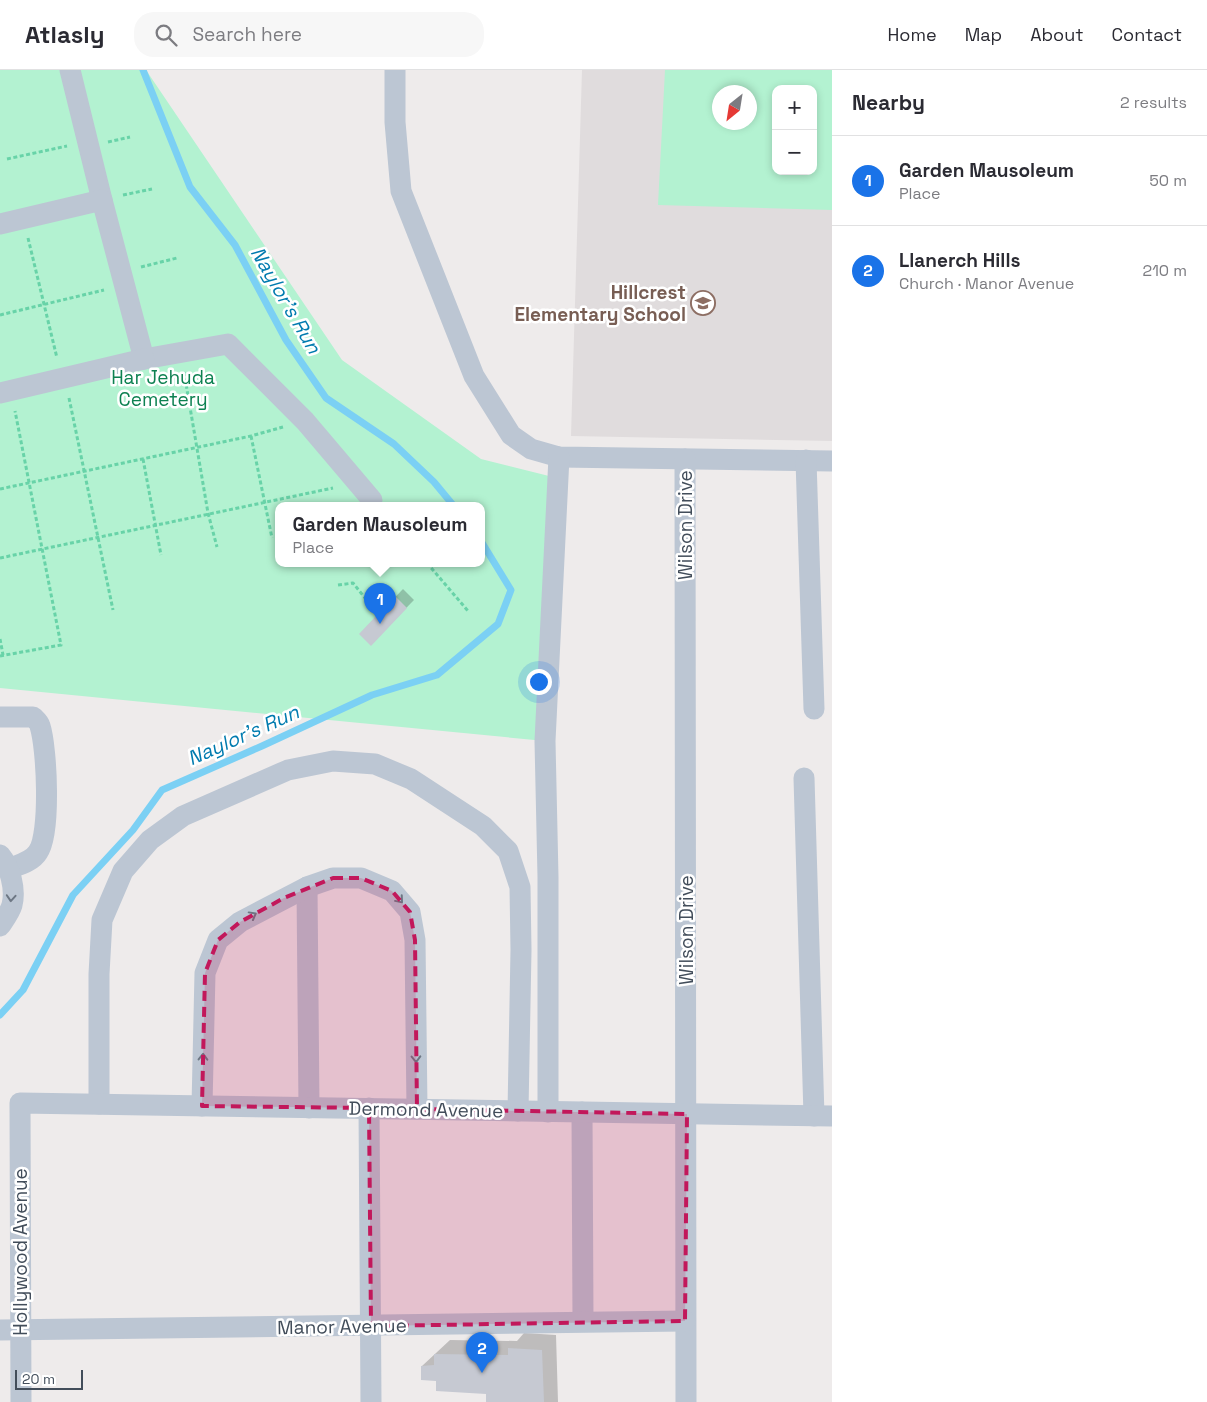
<!DOCTYPE html>
<html lang="en">
<head>
<meta charset="utf-8">
<style>
	body { margin:0; font-family:"Space Grotesk",sans-serif; background:#f7f7f7; color:#2b2b33 }
	.controls { position:absolute; right:15px; top:15px; display:grid; overflow:hidden; border-radius:10px; box-shadow:0 2px 8px #0003 }
	.controls button { width:45px; height:45px; display:grid; place-items:center; padding:0; border:0; border-bottom:1px solid #e1e1e2; background:#fff; color:#2b2b33; font:25px sans-serif }
	.compass { position:absolute; left:712px; top:15px; width:45px; height:45px; border-radius:50%; background:#fff; box-shadow:0 2px 8px #0003; rotate:210deg }
	.scale { position:absolute; left:15px; bottom:12px; width:68px; box-sizing:border-box; padding-left:5px; border:2px solid #424d5a; border-top:0; font-size:14px; line-height:18px; white-space:nowrap; color:#424d5a; -webkit-text-stroke:4px #fff; paint-order:stroke }
	.you { position:absolute; left:538px; top:611px; width:18px; height:18px; margin:-12px; border:4px solid #fff; border-radius:50%; background:#1a73e8; box-shadow:0 0 0 8px #1a73e833 }
	.badge { display:grid; place-items:center; width:32px; height:32px; border-radius:50%; background:#1a73e8; color:#fff; font-size:16px; font-weight:700 }
	.pin { position:absolute; translate:-50% -41px; filter:drop-shadow(0 1px 2px #0008) }
	.pin::after { content:''; position:absolute; top:26px; width:18px; height:15px; background:inherit; clip-path:polygon(0 0,100% 0,50% 100%) }
	.popup { position:absolute; left:275px; top:432px; width:210px; height:65px; box-sizing:border-box; display:grid; place-content:center; border-radius:10px; background:#fff; filter:drop-shadow(0 1px 4px #0005); font-size:16px; white-space:nowrap; color:#7c7c81 }
	.popup b { font-size:19px; color:#2b2b33 }
	.popup::after { content:''; position:absolute; left:50%; top:100%; margin-left:-10px; border:10px solid transparent; border-top-color:#fff }
	.list { margin:0; padding:0; list-style:none }
	h2 { display:flex; justify-content:space-between; align-items:center; height:65px; margin:0; padding:0 20px; font-size:21px }
	h2 small { font-size:16px; font-weight:400; color:#7c7c81 }
	.list li { display:grid; grid-template-columns:32px 1fr auto; gap:15px; align-items:center; box-sizing:border-box; height:90px; padding:0 20px; border-top:1px solid #e1e1e2 }
	.list b { display:block; font-size:19px; white-space:nowrap }
	.list p { margin:0; font-size:16px; white-space:nowrap; color:#7c7c81 }
	.list em { font-size:16px; font-style:normal; color:#7c7c81 }
	.icon { flex:none; width:28px; height:28px; fill:none; stroke:currentColor; stroke-width:2; stroke-linecap:round; stroke-linejoin:round }
	.map { position:relative; flex:none; width:832px; height:1332px; overflow:hidden }
	header { display:flex; align-items:center; gap:30px; box-sizing:border-box; height:70px; padding:0 25px; background:#fff; border-bottom:1px solid #e1e1e2 }
	header strong { font-size:24px }
	nav { display:flex; gap:28px; margin-inline-start:auto; font-size:18px }
	.search { width:350px; height:45px; background:#f7f7f7; display:flex; align-items:center; gap:12px; box-sizing:border-box; padding:0 18px; border-radius:20px; color:#7c7c81; font-size:19px }
	main { display:flex }
	aside { flex:1; background:#fff }
	.map>svg:first-child { display:block }
	.education { fill:#e0dcdd; fill-rule:evenodd }
	.green { fill:#b3f2d1; fill-rule:evenodd }
	.shadow { fill:#0003 }
	.lines { fill:none; stroke-linecap:round; stroke-linejoin:round }
	.stream { stroke:#7bd0f4; stroke-width:7 }
	.building { fill:#c6c9d2 }
	.path { stroke:#68d3a8; stroke-width:3; stroke-dasharray:4 2.5; stroke-linecap:butt }
	.minor { stroke:#bcc6d3; stroke-width:21 }
	.oneway { stroke:#6d7784 }
	.marked { fill:#c2185b; fill-opacity:0.2; stroke:#c2185b; stroke-width:4; stroke-dasharray:10 6; stroke-linejoin:round }
	.labels { text-anchor:middle; stroke-width:5; stroke-linejoin:round; paint-order:stroke }
	.education-label { font-size:19px; font-weight:bold; fill:#785e54; stroke:#fff; text-anchor:end }
	.park-label { font-size:19px; fill:#0d8151; stroke:#fff }
	.street-label { font-size:19px; fill:#424d5a; stroke:#fff }
	.water-label { font-size:20px; font-style:italic; fill:#007baf; stroke:#fff }
</style>
</head>
<body>
<header>
<strong>Atlasly</strong>
<div class="search"><svg class="icon" aria-label="search" viewBox="0 0 24 24"><circle cx="10" cy="10" r="6"/><path d="M15 15l6 6"/></svg>Search here</div>
<nav><a>Home</a><a>Map</a><a>About</a><a>Contact</a></nav>
</header>
<main>
<div class="map">
<svg width="832" height="1332" viewBox="0 0 832 1332">
	<rect width="100%" height="100%" fill="#eeebeb"/>
	<path class="education" d="M582,0H832V371L571,366ZM776,19H813V101H776ZM720,22H750V52H720Z"/>
	<g class="green">
		<path d="M0,0H146L342,290L481,389L553,407L545,671L0,618ZM279,435H481V493H279Z"/>
		<path d="M665,0H832V140L658,135ZM776,19H813V101H776ZM720,22H750V52H720Z"/>
	</g>
	<g class="shadow">
		<path d="M403,519L414,530L371,574L360,564Z"/>
		<path d="M524,1263L556,1265L558,1332H487V1323L437,1310L422,1296L450,1270L517,1271Z"/>
	</g>
	<g class="lines">
		<g class="stream">
			<path d="M143,0L190,117L235,175L286,270L326,328L394,374L434,412L453,435"/>
			<path d="M0,945L23,920L73,825L133,760L162,720L262,676L372,625L437,605L498,554L511,520L481,471"/>
		</g>
	</g>
	<g class="building">
		<path d="M395,526L407,538L371,576L359,564Z"/>
		<path d="M508,1278L542,1280L544,1332H486V1324L436,1321V1311L421,1310V1296L434,1295V1284L508,1285Z"/>
	</g>
	<g class="lines">
		<g class="path">
			<path d="M108,72L130,67"/>
			<path d="M7,89L67,76"/>
			<path d="M123,125L152,119"/>
			<path d="M28,168L57,288"/>
			<path d="M141,197L177,188"/>
			<path d="M0,245L104,220"/>
			<path d="M184,302L208,443L217,477"/>
			<path d="M69,328L113,540"/>
			<path d="M251,366L272,468"/>
			<path d="M143,389L161,485"/>
			<path d="M0,419L251,366L283,357"/>
			<path d="M0,488L333,418"/>
			<path d="M427,493L468,541"/>
			<path d="M338,515L353,513L378,544"/>
			<path d="M0,569L3,585"/>
			<path d="M0,586L61,575L15,341"/>
		</g>
		<g class="minor">
			<path d="M70,0L102,130"/>
			<path d="M395,0V52L401,121L474,306L511,365L531,379L559,387L832,391"/>
			<path d="M0,154L102,130L144,289L228,274L305,351L372,430"/>
			<path d="M0,323L144,289"/>
			<path d="M685,389L686,1332"/>
			<path d="M806,390L814,639"/>
			<path d="M0,647H33C36,650 39,652 40,656C47,678 51,764 38,782C32,792 18,795 8,799"/>
			<path d="M804,708L814,1046"/>
			<path d="M0,785C10,797 16,819 12,835C10,842 4,850 0,856"/>
			<path d="M307,817L309,1038"/>
			<path d="M99,1034V904L102,850L123,801L150,770L183,746L288,700L333,691L375,694L411,709L483,756L508,781L520,817L521,880L518,1041"/>
			<path d="M202,1036L205,903L218,870L240,852L307,817L333,808H361L392,821L410,842L415,870L417,1039"/>
			<path d="M369,1038L371,1332"/>
			<path d="M548,1042V807L545,671L559,387"/>
			<path d="M582,1042L583,1251"/>
			<path d="M0,1260L685,1251"/>
			<path d="M21,1332L20,1033L832,1046"/>
		</g>
	</g>
	<defs><path id="oneway-chevron" d="M-2-3.5L2.5 0L-2 3.5" fill="none" stroke-width="1.6" stroke-linecap="round" stroke-linejoin="round" transform="scale(1.25)"/></defs>
	<g class="oneway">
		<use href="#oneway-chevron" transform="translate(11 828) rotate(94)"/>
		<use href="#oneway-chevron" transform="translate(400 830) rotate(50)"/>
		<use href="#oneway-chevron" transform="translate(253 845) rotate(-29)"/>
		<use href="#oneway-chevron" transform="translate(203 987) rotate(-89)"/>
		<use href="#oneway-chevron" transform="translate(416 989) rotate(89)"/>
	</g>
	<path class="marked" d="M333,808H361L392,821L410,842L415,870L417,1039L687,1044L685,1251L371,1256L369,1038L202,1036L205,903L218,870L240,852L284,828Z"/>
	<defs>
		<symbol id="school-ring" viewBox="-11 -11 22 22"><circle r="9.5" fill="#fff" stroke="#8d6e63" stroke-width="1.5"/><path d="M0-5L7-2L0 1L-7-2ZM-4 1L0 2.5L4 1V4Q0 6-4 4Z" fill="#8d6e63"/></symbol>
	</defs>
	<g fill-rule="evenodd">
		<use href="#school-ring" x="689" y="219" width="28" height="28"/>
	</g>
	<g class="labels">
		<g class="education-label">
			<text x="686" y="229">Hillcrest<tspan x="686" dy="22">Elementary School</tspan></text>
		</g>
		<g class="park-label">
			<text x="163" y="314">Har Jehuda<tspan x="163" dy="22">Cemetery</tspan></text>
		</g>
		<g class="street-label">
			<text transform="translate(685 455) rotate(-90)" y="7">Wilson Drive</text>
			<text transform="translate(686 860) rotate(-90)" y="7">Wilson Drive</text>
			<text transform="translate(426 1039) rotate(1)" y="7">Dermond Avenue</text>
			<text transform="translate(20 1182) rotate(-90)" y="7">Hollywood Avenue</text>
			<text transform="translate(342 1256) rotate(-1)" y="7">Manor Avenue</text>
		</g>
		<g class="water-label">
			<text transform="translate(286 230) rotate(60)" y="7">Naylor's Run</text>
			<text transform="translate(243 665) rotate(-24)" y="7">Naylor's Run</text>
		</g>
	</g>
</svg>
<div class="controls">
<button>+</button>
<button>−</button>
</div>
<svg class="compass" viewBox="-18 -18 36 36"><path d="M0-13l5 13h-10z" fill="#e53935"/><path d="M0 13l5-13h-10z" fill="#7c7c81"/></svg>
<div class="scale">20 m</div>
<div class="you"></div>
<div class="pin badge" style="left:380px;top:554px">1</div>
<div class="popup"><b>Garden Mausoleum</b>Place</div>
<div class="pin badge" style="left:482px;top:1303px">2</div>
</div>
<aside>
<h2>Nearby<small>2 results</small></h2>
<ul class="list">
<li><span class="badge">1</span><div><b>Garden Mausoleum</b><p>Place</p></div><em>50 m</em></li>
<li><span class="badge">2</span><div><b>Llanerch Hills</b><p>Church · Manor Avenue</p></div><em>210 m</em></li>
</ul>
</aside>
</main>
</body>
</html>
